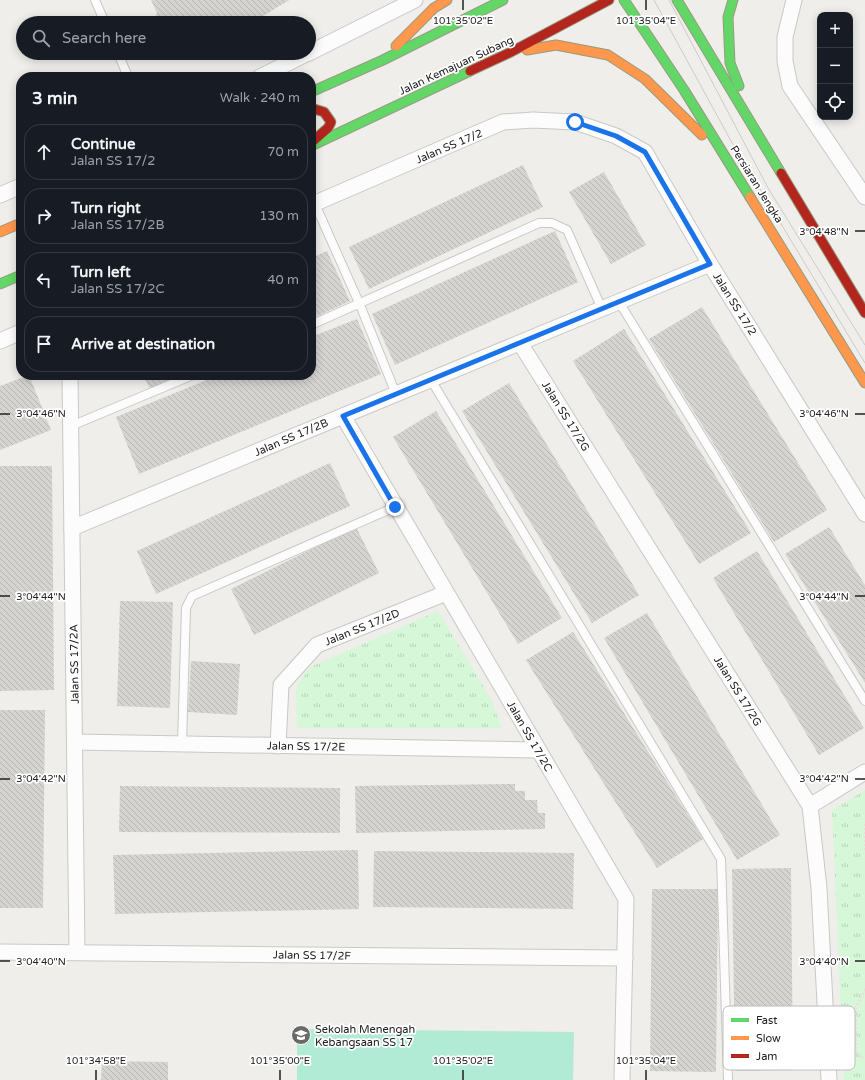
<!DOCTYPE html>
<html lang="en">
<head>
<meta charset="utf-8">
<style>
	body { margin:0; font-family:"Varela Round",sans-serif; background:#242831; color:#f1f3f6 }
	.controls { position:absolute; right:12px; top:12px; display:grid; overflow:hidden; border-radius:8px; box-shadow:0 2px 10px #0003 }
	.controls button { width:36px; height:36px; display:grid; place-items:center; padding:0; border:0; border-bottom:1px solid #363941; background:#171b24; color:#f1f3f6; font:20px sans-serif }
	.stop { position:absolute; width:12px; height:12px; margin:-9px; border:3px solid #1a73e8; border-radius:50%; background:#fff }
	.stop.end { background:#1a73e8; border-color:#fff; box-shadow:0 1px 4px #0008 }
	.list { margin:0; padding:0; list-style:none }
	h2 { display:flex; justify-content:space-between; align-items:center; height:52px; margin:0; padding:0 16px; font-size:17px }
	h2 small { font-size:13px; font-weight:400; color:#9ea1a6 }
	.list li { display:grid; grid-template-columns:26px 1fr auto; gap:12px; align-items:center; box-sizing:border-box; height:56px; margin:0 8px 8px; padding:0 8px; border:1px solid #363941; border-radius:16px }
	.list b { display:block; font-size:15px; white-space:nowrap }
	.list p { margin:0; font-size:13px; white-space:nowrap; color:#9ea1a6 }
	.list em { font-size:13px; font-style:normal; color:#9ea1a6 }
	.icon { flex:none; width:22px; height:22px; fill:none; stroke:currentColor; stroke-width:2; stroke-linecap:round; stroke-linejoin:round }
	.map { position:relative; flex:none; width:865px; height:1080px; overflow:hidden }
	.search { position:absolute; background:#171b24; box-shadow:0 2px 10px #0003; left:16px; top:16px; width:300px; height:44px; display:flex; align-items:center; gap:10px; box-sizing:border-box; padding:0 14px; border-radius:22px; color:#9ea1a6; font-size:15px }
	.panel { position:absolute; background:#171b24; box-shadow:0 2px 10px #0003; left:16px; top:72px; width:300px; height:308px; border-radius:16px }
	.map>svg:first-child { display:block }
	.park { fill:url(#park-tufts) }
	.pitch { fill:#b1ebd5 }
	.building { fill:url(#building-back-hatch) }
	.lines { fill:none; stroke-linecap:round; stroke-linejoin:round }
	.lane-casing { stroke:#c8c8c6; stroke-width:10 }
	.street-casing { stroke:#c8c8c6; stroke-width:17 }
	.fast-casing { stroke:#989b80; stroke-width:11 }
	.slow-casing { stroke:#989b80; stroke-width:11 }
	.jam-casing { stroke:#989b80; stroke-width:11 }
	.path { stroke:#ecddda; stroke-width:2.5; stroke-dasharray:2 2; stroke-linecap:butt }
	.lane { stroke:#fdfcfc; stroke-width:8 }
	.street { stroke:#fdfcfc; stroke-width:15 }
	.fast { stroke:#63d668; stroke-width:9 }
	.slow { stroke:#ff974d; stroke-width:9 }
	.jam { stroke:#b3261e; stroke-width:9 }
	.tram { stroke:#cbcbcb; stroke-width:1 }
	.route { stroke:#1a73e8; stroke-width:5 }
	.ticks { fill:none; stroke:#212121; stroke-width:1.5 }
	.labels { text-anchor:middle; stroke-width:3.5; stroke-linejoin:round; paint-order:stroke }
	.street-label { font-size:11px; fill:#212121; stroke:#fff }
	.poi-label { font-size:11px; fill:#212121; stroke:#fff; text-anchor:start }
	.key { fill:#fff; stroke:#bcbcbc; stroke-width:1 }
	.key-label { font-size:11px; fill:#212121 }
	.ticks-label { font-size:10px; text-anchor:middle; fill:#212121; stroke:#fff; stroke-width:3.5; stroke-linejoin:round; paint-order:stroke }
</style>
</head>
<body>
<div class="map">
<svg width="865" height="1080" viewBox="0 0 865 1080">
	<defs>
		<pattern id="park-tufts" width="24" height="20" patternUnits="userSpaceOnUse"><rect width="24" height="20" fill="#d6f7d8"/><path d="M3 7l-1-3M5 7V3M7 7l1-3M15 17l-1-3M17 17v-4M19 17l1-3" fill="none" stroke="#b7d3b9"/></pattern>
		<pattern id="building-back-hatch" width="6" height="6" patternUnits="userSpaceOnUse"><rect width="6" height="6" fill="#d6d4d1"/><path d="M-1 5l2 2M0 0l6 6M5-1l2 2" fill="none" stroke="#b7b6b3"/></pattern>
	</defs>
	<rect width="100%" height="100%" fill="#efeeea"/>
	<g class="park">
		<path d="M438,611L491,699L502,728H297L296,688L310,667Z"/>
		<path d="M865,790V1080H844L832,810Z"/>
	</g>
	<path class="pitch" d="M297,1029L574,1032L573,1080H297Z"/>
	<g class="building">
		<path d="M151,0H289L252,23H156L154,20L157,13Z"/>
		<path d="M523,165L543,207L369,289L349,247Z"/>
		<path d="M604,172L646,245L611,264L569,192Z"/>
		<path d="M555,231L578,282L395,365L372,314Z"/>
		<path d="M327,251L350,301L311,319V258Z"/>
		<path d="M702,307L827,510L774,542L649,339Z"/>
		<path d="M357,319L381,374L139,474L116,417L219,375H311V337Z"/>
		<path d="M624,329L751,533L699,564L573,361Z"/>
		<path d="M29,375L51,430L0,450V386Z"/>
		<path d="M143,375H182L150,389Z"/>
		<path d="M509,383L639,595L592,623L462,411Z"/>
		<path d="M436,411L562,618L518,644L393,437Z"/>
		<path d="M330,463L350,506L156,594L137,551Z"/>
		<path d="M0,466H52L54,690L0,691Z"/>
		<path d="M356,527L379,573L254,635L231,589Z"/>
		<path d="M829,527L865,585V683L785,554Z"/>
		<path d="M757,551L864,728L819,755L713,578Z"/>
		<path d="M120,601L173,602L170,708L117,706Z"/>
		<path d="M647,613L780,835L737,860L604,638Z"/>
		<path d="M573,632L703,839L657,868L526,660Z"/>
		<path d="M191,661L240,664L237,715L188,712Z"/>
		<path d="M0,710H45L43,908H0Z"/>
		<path d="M515,784V791H525V800H537L538,813H545V829L356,833L355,786Z"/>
		<path d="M120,786L340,788V833L119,832Z"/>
		<path d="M358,850L359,909L115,914L113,855Z"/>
		<path d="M374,851L574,853L573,909L373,907Z"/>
		<path d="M791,868L793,1070L735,1071L732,869Z"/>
		<path d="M652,889H718L716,1072L650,1071Z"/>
		<path d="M102,1061L168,1062V1080H101Z"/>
	</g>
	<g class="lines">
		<defs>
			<g id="lane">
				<path d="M95,0L105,23"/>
				<path d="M118,53L128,77"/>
				<path d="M315,204L360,305L396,394"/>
				<path d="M619,302L865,701"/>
				<path d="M311,325L539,223H552L567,230L602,309"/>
				<path d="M431,380L721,859L728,1080"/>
				<path d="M71,426L193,375"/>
				<path d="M182,744L186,608L192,596L395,507"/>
			</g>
			<g id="street">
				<path d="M794,0L785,37V61L790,86L865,197"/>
				<path d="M309,53L415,0"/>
				<path d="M260,77L308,53"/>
				<path d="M0,195L21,186"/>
				<path d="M311,205L503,122L533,120L575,122L616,136L645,152L710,264L865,514"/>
				<path d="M0,341L21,332"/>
				<path d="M520,343L810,806L819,888L829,1080"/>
				<path d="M70,375L77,952"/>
				<path d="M343,416L626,899L622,1080"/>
				<path d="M72,528L710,264"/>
				<path d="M75,742L538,750"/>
				<path d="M278,746L281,685L317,645L446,593"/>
				<path d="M810,806L865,772"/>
				<path d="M0,952L625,958"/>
			</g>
			<g id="fast">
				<path d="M624,0L684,90L750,197"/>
				<path d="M677,0L781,173"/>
				<path d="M733,0L728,17L730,63L739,86"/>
				<path d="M311,92L383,60L503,0"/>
				<path d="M311,146L470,71"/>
				<path d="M0,284L21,275"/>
			</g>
			<g id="slow">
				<path d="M396,46L434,8L447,0"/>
				<path d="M527,50L556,45L608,55L645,79L702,135"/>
				<path d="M750,197L865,383"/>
				<path d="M0,232L21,223"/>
			</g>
			<g id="jam">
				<path d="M470,71L511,52L609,0"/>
				<path d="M311,108L324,112L331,122L328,128L312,142"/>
				<path d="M781,173L865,313"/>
			</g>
		</defs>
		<use href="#lane" class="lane-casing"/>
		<use href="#street" class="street-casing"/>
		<use href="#fast" class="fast-casing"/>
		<use href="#slow" class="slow-casing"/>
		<use href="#jam" class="jam-casing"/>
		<g class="path">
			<path d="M865,824V850"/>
			<path d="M865,989L856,1008V1051L861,1057H865"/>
		</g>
		<use href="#lane" class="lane"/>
		<use href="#street" class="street"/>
		<use href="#fast" class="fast"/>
		<use href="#slow" class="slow"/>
		<use href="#jam" class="jam"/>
		<g class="tram">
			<path d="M654,0L731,141L865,363"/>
			<path d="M669,0L768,188L865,345"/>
		</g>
	</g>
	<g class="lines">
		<path class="route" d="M395,507L343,416L710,264L645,152L616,136L575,122"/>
	</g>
	<path class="ticks" d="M463,0V10M646,0V10M855,231H865M0,414H10M855,414H865M0,596H10M855,596H865M0,779H10M855,779H865M0,961H10M855,961H865M96,1070V1080M280,1070V1080M463,1070V1080M646,1070V1080"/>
	<defs>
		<symbol id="school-disc" viewBox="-11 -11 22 22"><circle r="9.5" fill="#696967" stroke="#fff"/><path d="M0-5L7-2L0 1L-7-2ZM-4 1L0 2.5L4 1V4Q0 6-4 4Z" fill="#fff"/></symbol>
	</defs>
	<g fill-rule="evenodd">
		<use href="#school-disc" x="290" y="1024" width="22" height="22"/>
	</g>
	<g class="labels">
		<g class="street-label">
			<text transform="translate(456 65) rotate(-25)" y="4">Jalan Kemajuan Subang</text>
			<text transform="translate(449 146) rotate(-23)" y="4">Jalan SS 17/2</text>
			<text transform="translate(757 184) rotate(58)" y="4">Persiaran Jengka</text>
			<text transform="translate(735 304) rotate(58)" y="4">Jalan SS 17/2</text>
			<text transform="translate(566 416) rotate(58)" y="4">Jalan SS 17/2G</text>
			<text transform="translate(291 437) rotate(-23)" y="4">Jalan SS 17/2B</text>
			<text transform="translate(362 627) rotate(-22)" y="4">Jalan SS 17/2D</text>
			<text transform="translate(74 664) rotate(-91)" y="4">Jalan SS 17/2A</text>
			<text transform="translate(738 691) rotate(58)" y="4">Jalan SS 17/2G</text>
			<text transform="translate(530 736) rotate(60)" y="4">Jalan SS 17/2C</text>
			<text transform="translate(306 746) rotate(1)" y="4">Jalan SS 17/2E</text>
			<text transform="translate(312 955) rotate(1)" y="4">Jalan SS 17/2F</text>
		</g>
		<g class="poi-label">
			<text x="315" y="1033">Sekolah Menengah<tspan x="315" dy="13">Kebangsaan SS 17</tspan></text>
		</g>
	</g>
	<rect x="723" y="1006" width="132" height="64" rx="6" class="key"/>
	<rect x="731" y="1018" width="18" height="4" fill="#63d668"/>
	<rect x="731" y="1036" width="18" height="4" fill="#ff974d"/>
	<rect x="731" y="1054" width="18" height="4" fill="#b3261e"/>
	<g class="key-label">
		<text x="756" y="1024">Fast</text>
		<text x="756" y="1042">Slow</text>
		<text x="756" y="1060">Jam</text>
	</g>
	<g class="ticks-label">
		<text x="463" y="24">101°35'02"E</text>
		<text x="646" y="24">101°35'04"E</text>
		<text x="824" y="235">3°04'48"N</text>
		<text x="41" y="417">3°04'46"N</text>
		<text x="824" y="417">3°04'46"N</text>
		<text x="41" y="600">3°04'44"N</text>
		<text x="824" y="600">3°04'44"N</text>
		<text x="41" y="782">3°04'42"N</text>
		<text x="824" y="782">3°04'42"N</text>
		<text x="41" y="965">3°04'40"N</text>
		<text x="824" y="965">3°04'40"N</text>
		<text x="96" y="1064">101°34'58"E</text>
		<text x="280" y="1064">101°35'00"E</text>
		<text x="463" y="1064">101°35'02"E</text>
		<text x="646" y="1064">101°35'04"E</text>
	</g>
</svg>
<div class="controls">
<button>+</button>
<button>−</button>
<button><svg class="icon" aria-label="locate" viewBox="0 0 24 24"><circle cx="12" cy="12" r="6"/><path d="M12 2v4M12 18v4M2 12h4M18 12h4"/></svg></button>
</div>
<div class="stop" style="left:575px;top:122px"></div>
<div class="stop end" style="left:395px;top:507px"></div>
<div class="search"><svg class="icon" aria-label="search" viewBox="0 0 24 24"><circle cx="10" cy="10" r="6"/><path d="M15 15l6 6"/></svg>Search here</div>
<section class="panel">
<h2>3 min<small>Walk · 240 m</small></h2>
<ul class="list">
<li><svg class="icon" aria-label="ahead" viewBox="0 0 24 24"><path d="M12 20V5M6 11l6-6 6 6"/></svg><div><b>Continue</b><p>Jalan SS 17/2</p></div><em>70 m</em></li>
<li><svg class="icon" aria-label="right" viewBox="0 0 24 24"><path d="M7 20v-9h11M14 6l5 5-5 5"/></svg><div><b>Turn right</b><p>Jalan SS 17/2B</p></div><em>130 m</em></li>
<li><svg class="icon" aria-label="left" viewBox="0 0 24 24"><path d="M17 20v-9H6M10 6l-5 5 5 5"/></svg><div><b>Turn left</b><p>Jalan SS 17/2C</p></div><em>40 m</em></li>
<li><svg class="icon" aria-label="arrive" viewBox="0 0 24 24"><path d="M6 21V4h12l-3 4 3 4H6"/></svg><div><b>Arrive at destination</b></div></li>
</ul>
</section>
</div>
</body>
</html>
